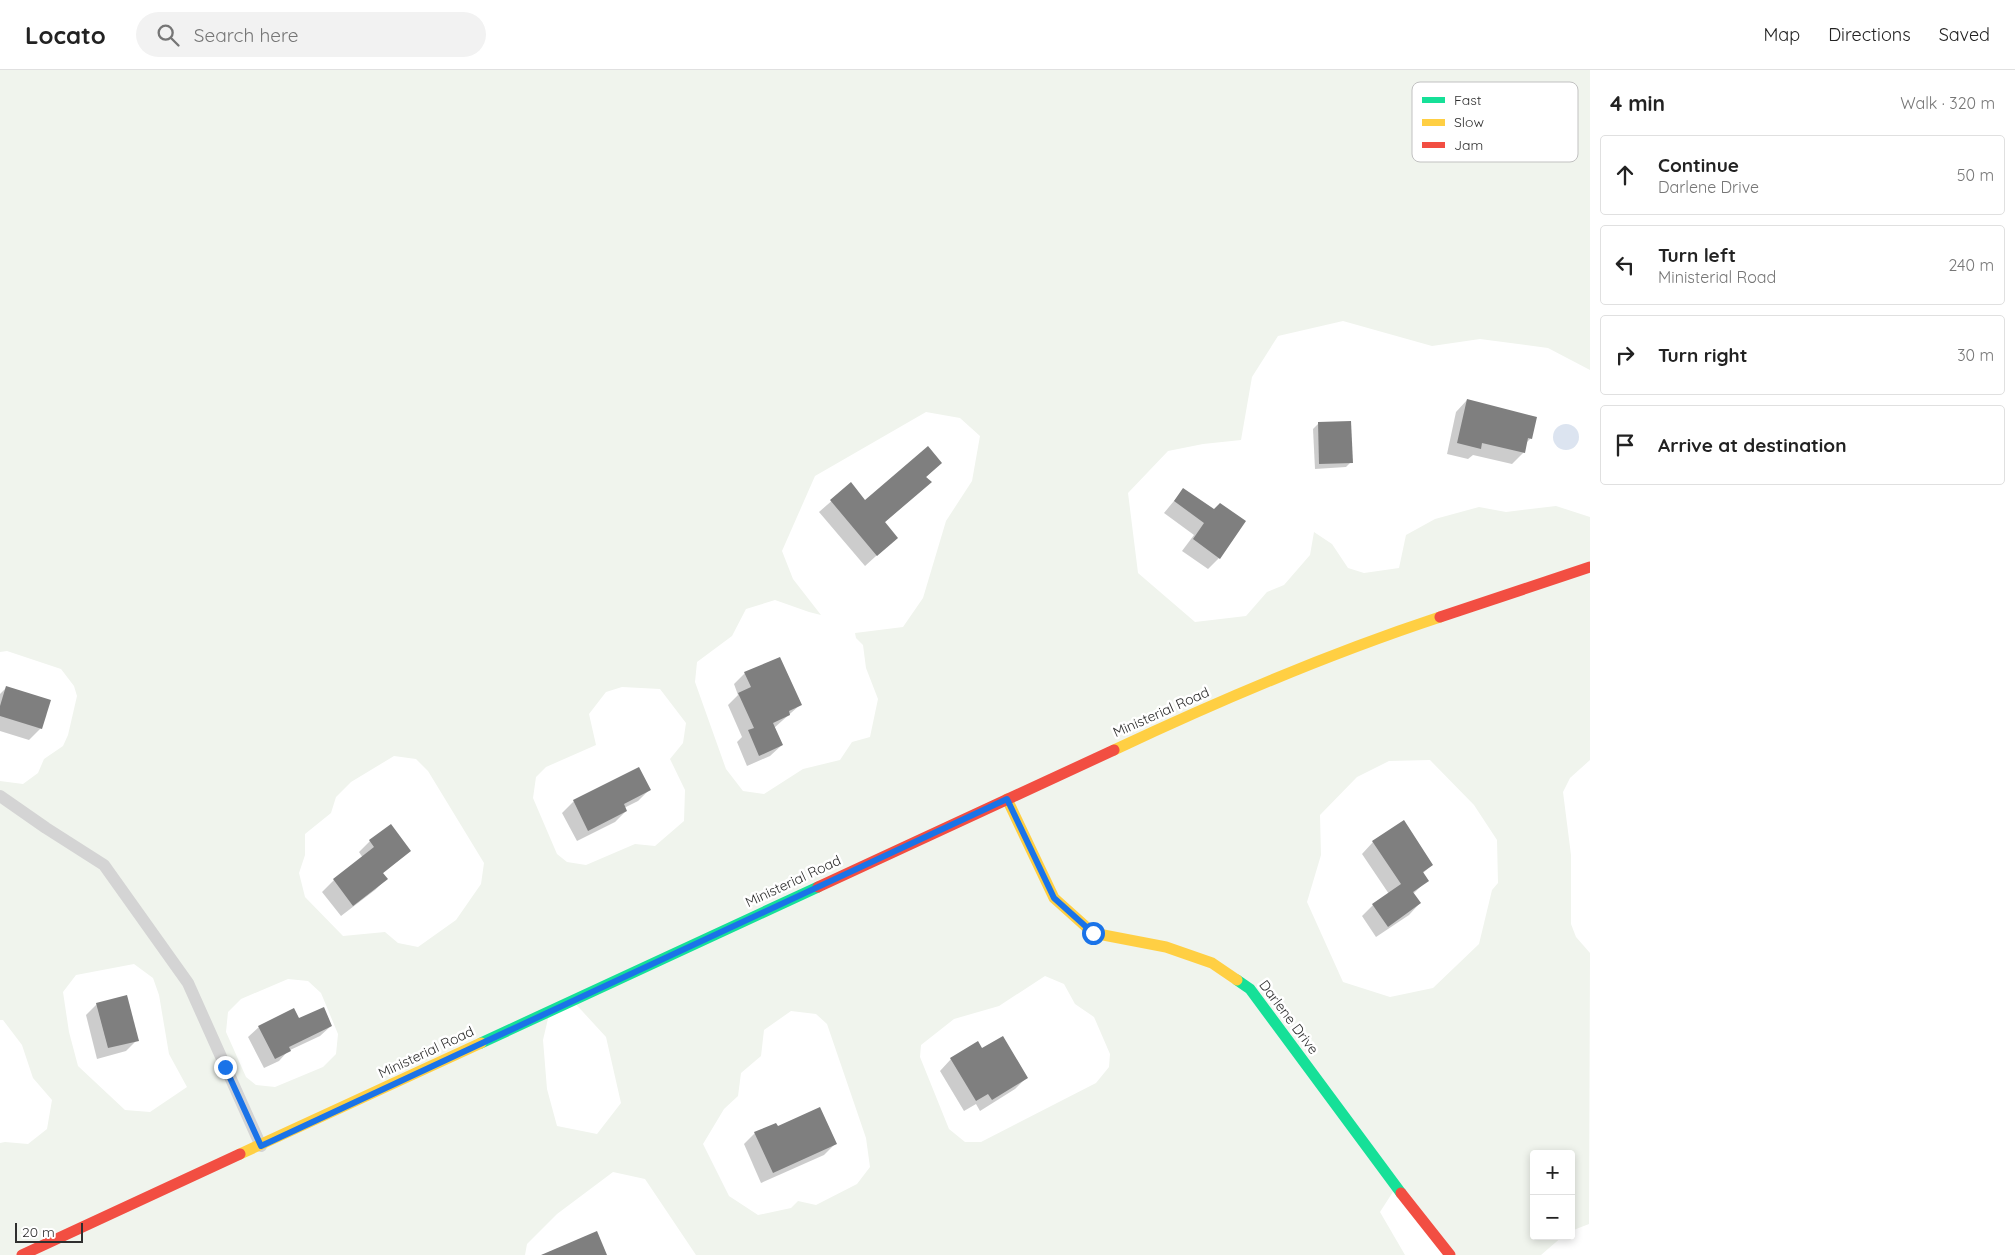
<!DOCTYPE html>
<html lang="en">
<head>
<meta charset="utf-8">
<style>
	:root { --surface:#fff; --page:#f2f2f2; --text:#222; --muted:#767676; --line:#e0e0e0 }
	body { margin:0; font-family:Quicksand,sans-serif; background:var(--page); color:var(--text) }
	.controls { position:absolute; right:15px; bottom:15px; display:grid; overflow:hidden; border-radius:5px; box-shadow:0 2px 8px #0003 }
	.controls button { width:45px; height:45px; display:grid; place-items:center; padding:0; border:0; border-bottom:1px solid var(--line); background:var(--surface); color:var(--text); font:25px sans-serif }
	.scale { position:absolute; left:15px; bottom:12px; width:68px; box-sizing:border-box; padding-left:5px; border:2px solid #2f2f2f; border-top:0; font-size:14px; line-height:18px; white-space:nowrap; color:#2f2f2f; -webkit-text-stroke:4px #fff; paint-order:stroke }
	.stop { position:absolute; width:15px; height:15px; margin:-11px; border:4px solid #1a73e8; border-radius:50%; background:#fff }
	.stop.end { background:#1a73e8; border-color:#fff; box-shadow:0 1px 5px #0008 }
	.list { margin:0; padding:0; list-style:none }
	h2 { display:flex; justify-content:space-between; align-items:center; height:65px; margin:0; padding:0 20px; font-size:21px }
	h2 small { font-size:16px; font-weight:400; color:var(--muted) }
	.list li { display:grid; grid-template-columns:32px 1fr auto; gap:15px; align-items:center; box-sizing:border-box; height:80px; margin:0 10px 10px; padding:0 10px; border:1px solid var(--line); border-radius:5px }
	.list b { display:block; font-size:19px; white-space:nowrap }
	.list p { margin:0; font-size:16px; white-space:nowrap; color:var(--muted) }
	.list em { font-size:16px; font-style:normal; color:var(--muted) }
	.icon { flex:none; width:28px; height:28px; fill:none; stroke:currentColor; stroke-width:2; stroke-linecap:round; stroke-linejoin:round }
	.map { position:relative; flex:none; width:1590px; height:1185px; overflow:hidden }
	header { display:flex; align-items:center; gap:30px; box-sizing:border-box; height:70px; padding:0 25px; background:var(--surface); border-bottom:1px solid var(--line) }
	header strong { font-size:24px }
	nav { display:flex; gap:28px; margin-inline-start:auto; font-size:18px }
	.search { width:350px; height:45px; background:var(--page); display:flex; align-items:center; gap:12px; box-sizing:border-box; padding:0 18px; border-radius:28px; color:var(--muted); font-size:19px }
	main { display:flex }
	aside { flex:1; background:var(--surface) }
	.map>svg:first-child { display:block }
	.green { fill:#f0f4ed; fill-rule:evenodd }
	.water { fill:#dce4f0 }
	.shadow { fill:#0003 }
	.building { fill:#7f7f7f }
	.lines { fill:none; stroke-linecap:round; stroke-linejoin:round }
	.lane { stroke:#d4d4d4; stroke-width:12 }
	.fast { stroke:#16e098; stroke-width:11 }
	.slow { stroke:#ffcf43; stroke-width:11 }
	.jam { stroke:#f24e42; stroke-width:11 }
	.route { stroke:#1a73e8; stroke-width:6 }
	.labels { text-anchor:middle; stroke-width:5; stroke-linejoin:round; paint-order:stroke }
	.street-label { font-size:14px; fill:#2f2f2f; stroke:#fff }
	.key { fill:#fff; stroke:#c1c1c1; stroke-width:1 }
	.key-label { font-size:14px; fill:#2f2f2f }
</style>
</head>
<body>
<header>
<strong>Locato</strong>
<div class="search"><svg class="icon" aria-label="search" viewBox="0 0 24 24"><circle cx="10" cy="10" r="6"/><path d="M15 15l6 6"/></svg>Search here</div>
<nav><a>Map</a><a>Directions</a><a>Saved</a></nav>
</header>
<main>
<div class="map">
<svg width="1590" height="1185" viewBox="0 0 1590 1185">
	<rect width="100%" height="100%" fill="#fff"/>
	<path class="green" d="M0,0H1590V300L1548,278L1480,269L1432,276L1343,251L1278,266L1252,307L1241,370L1203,374L1168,381L1128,423L1138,503L1195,552L1246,546L1267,522L1284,515L1310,485L1314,462L1332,474L1348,498L1364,503L1399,498L1406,465L1435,449L1479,437L1506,442L1556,436L1590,447V690L1570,708L1563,722L1571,785V854L1576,867L1590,883L1589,1154L1571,1161V1084H1534V1166H1563L1541,1185H1452L1398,1114L1380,1142L1405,1185H696L645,1109L613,1102L557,1144L527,1174L525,1185H0V1073L5,1072L28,1074L47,1059L52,1030L33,1008L22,975L3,950H0V711L23,714L38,703L44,689L63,676L68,665L77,626L74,616L61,599L7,581L0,582ZM926,342L960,348L980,366L972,411L946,451L923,528L903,557L855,563L856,568L863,575L866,598L878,629L870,667L852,672L840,690L803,699L764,724L743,721L726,699L695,612L697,592L732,566L746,539L775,530L809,542L821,545L793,509L782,481L815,406ZM622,617L660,619L686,653L683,673L670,689L685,720L684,751L655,776L635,774L586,795L567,792L557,784L533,728L536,707L546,697L596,675L589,644L606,622ZM394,686L416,689L428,701L484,793L481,814L456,850L418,877L398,873L385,862L343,866L305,827L299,803L305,785V764L331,743L336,727L351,712ZM1430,690L1474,735L1497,770L1498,813L1492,820L1479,874L1433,918L1390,927L1343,912L1307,832L1321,785L1320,745L1357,707L1389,691ZM134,894L153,908L159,925L169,984L187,1017L150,1042L125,1040L78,996L69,962L63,922L76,905ZM1045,906L1064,914L1075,934L1094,947L1110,984L1109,997L1096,1013L981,1072H965L949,1059L920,987L921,975L954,949L999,936ZM288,909L308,911L321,923L338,964L336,984L323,997L275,1017L256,1015L246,1007L226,962L228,942L241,929ZM572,930L606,967L621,1033L597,1064L557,1056L547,1019L543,970L550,940ZM791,941L816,944L827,954L866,1068L870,1097L857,1114L816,1135L798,1131L791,1138L758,1145L729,1126L703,1074L724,1039L738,1026L741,1003L761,986L764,960Z"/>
	<circle class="water" cx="1566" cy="367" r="13"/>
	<g class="shadow">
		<path d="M1467,330L1531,368L1525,374L1524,382L1512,394L1473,385L1468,389L1447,384L1456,342Z"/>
		<path d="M1318,354L1351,392L1346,397L1315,399L1313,359Z"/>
		<path d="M940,393L926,407L930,412L884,453L896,468L865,496L819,442L851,414L865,431Z"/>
		<path d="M1183,420L1214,441L1219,488L1208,499L1182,481L1194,465L1164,443Z"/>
		<path d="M745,603L800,635L774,658L782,675L770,686L747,696L737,672L742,667L728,635L738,625L734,614Z"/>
		<path d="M6,618L41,658L29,670L0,661V624Z"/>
		<path d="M639,699L649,720L638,731L624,738L626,741L615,752L577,771L562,743L574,731Z"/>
		<path d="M370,771L410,781L382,804L386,809L375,820L341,846L322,822L334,810L363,788L359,782Z"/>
		<path d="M1373,772L1432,795L1423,803L1427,810L1413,824L1420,833L1409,845L1376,867L1362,846L1373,835L1389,824L1362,784Z"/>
		<path d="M97,934L137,970L126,981L97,989L86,945Z"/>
		<path d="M331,956L320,966L288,981L279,991L264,998L248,967L259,957Z"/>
		<path d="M982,980L1026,1008L1015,1019L980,1041L976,1034L964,1041L940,1001L951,989Z"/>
		<path d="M777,1058L835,1074L824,1085L761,1113L744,1074L755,1063Z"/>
	</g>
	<g class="building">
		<path d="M1467,329L1537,347L1532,369L1528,368L1525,383L1482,373L1481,379L1457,373Z"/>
		<path d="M1351,351L1353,393L1319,394L1318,352Z"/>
		<path d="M928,376L942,393L926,407L932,412L885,452L898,468L877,486L830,430L851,412L865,430Z"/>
		<path d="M1183,418L1214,439L1220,433L1246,451L1220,489L1193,469L1204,453L1174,431Z"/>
		<path d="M780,587L802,635L789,641L790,645L773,653L783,675L759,686L748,660L754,658L738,623L751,617L744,602Z"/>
		<path d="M6,616L51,630L42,659L0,646V636Z"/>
		<path d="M639,697L651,720L624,734L627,741L588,761L573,730Z"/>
		<path d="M1404,750L1433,795L1423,802L1429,811L1413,822L1421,833L1388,857L1372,834L1401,814L1372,771Z"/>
		<path d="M391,754L411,781L383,803L388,809L353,836L333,809L374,777L369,770Z"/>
		<path d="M127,925L139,971L108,978L96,933Z"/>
		<path d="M324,937L332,956L289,977L291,981L275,989L258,956L294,938L299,948Z"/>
		<path d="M1003,966L1028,1008L992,1030L988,1024L976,1031L950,988L978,971L982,978Z"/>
		<path d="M820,1037L837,1074L773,1103L754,1062L776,1053L778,1056Z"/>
		<path d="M597,1161L607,1185H541Z"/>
	</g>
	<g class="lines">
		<path class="lane" d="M0,726L46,758L104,795L188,913L261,1076"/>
		<g class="fast">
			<path d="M1237,910L1250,919L1401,1123"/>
			<path d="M481,973L818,817"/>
		</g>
		<g class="slow">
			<path d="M1114,680C1220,630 1328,584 1440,547"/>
			<path d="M1007,729L1054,828L1093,863L1166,877L1212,893L1237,910"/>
			<path d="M240,1084L481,973"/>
		</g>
		<g class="jam">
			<path d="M1440,547L1590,497"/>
			<path d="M818,817L1114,680"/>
			<path d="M1401,1123L1450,1185"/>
			<path d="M22,1185L240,1084"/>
		</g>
	</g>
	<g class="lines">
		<path class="route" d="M225,997L261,1076L1007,729L1054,828L1093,863"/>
	</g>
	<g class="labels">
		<g class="street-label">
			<text transform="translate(1161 642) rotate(-24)" y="5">Ministerial Road</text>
			<text transform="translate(793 811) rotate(-25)" y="5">Ministerial Road</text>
			<text transform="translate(1289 947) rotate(53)" y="5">Darlene Drive</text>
			<text transform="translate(426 982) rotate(-25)" y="5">Ministerial Road</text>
		</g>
	</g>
	<rect x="1412" y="12" width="166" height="80" rx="8" class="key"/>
	<rect x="1422" y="27" width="23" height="6" fill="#16e098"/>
	<rect x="1422" y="49" width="23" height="7" fill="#ffcf43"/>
	<rect x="1422" y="72" width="23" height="6" fill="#f24e42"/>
	<g class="key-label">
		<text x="1454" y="35">Fast</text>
		<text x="1454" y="57">Slow</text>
		<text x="1454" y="80">Jam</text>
	</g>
</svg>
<div class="controls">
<button>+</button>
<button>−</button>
</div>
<div class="scale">20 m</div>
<div class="stop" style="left:1093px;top:863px"></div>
<div class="stop end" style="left:225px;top:997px"></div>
</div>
<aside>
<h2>4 min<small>Walk · 320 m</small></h2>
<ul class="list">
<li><svg class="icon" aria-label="ahead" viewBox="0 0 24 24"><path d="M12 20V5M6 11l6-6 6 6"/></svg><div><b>Continue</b><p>Darlene Drive</p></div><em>50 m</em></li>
<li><svg class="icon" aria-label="left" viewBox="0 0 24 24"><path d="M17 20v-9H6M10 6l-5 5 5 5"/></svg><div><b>Turn left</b><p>Ministerial Road</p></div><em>240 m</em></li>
<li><svg class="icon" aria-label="right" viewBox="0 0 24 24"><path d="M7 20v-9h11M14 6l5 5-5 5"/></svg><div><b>Turn right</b></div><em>30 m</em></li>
<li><svg class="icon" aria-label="arrive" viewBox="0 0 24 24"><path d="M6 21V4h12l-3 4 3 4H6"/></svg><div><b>Arrive at destination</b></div></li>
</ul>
</aside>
</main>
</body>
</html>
